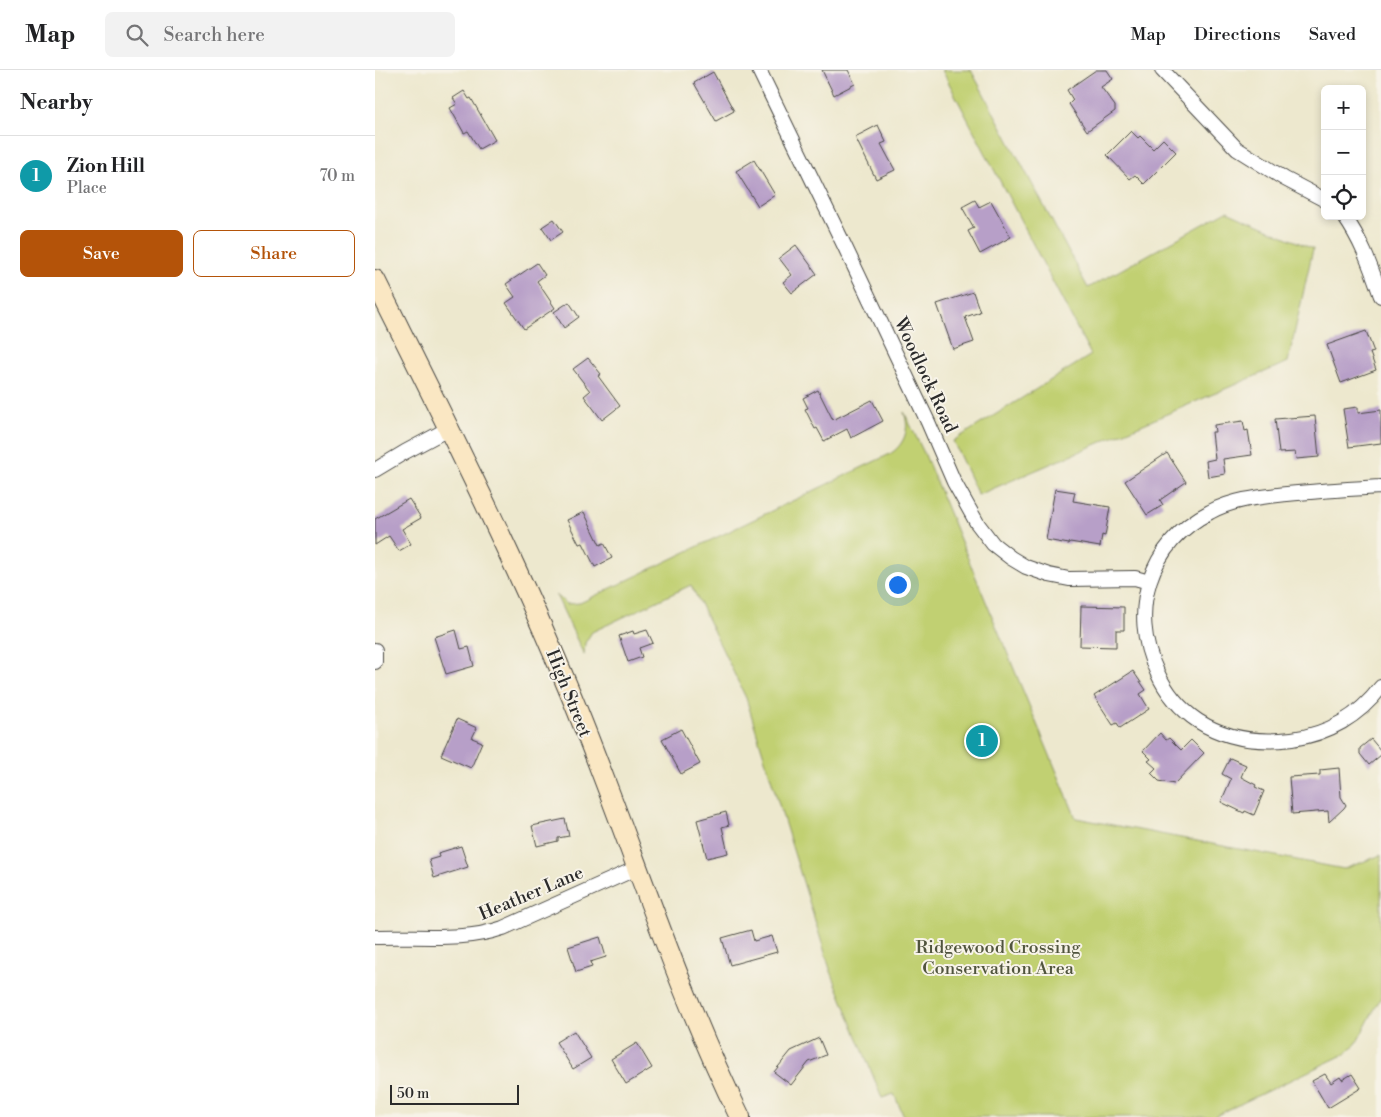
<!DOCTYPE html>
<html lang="en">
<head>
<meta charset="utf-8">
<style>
	:root { --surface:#fff; --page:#f2f2f2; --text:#202124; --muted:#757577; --line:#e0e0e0; --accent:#b45309 }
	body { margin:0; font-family:"Libre Bodoni",serif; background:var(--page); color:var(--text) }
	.controls { position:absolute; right:15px; top:15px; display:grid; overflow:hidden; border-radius:8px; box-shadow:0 2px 8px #0003 }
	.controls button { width:45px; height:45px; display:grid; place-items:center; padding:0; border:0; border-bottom:1px solid var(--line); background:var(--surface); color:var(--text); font:25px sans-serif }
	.scale { position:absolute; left:15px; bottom:12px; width:129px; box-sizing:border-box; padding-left:5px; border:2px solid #2b2b2b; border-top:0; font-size:14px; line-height:18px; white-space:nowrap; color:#2b2b2b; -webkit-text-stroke:4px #f7f3e8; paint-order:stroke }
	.you { position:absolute; left:522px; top:514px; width:18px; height:18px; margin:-12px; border:4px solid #fff; border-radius:50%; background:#1a73e8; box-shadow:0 0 0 8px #1a73e833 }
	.badge { display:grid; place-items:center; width:32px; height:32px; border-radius:50%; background:var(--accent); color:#fff; font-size:16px; font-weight:700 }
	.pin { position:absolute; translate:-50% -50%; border:2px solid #fff; box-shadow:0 1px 5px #0006 }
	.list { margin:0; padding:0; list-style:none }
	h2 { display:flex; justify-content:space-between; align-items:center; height:65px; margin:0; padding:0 20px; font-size:21px }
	h2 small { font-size:16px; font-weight:400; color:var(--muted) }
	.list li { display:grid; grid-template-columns:32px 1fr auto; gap:15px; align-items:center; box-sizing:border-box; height:80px; padding:0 20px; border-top:1px solid var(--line) }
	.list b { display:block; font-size:19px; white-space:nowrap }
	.list p { margin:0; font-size:16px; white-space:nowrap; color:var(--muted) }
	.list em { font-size:16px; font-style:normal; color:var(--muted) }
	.actions { display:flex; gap:10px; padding:15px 20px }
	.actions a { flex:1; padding:11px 0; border:1px solid var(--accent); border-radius:8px; text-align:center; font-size:18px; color:var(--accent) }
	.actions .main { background:var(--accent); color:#fff }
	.icon { flex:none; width:28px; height:28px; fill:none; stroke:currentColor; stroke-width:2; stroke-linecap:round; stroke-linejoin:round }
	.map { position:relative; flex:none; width:1006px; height:1047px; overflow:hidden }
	header { display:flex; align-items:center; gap:30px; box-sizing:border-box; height:70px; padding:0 25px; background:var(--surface); border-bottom:1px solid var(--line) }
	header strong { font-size:24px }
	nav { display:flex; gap:28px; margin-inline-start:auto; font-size:18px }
	.search { width:350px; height:45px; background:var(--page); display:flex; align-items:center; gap:12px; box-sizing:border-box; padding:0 18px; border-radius:8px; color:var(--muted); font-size:19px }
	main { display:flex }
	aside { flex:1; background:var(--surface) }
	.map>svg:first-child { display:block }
	.green { fill:#c1d072; stroke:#767e4e }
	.building { fill:#b79fc8 }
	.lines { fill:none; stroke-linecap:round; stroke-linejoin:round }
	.minor-casing { stroke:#484743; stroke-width:16 }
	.secondary-casing { stroke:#484743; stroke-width:22 }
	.minor { stroke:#fff; stroke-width:14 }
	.secondary { stroke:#fae7c3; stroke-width:20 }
	.labels { text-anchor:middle; stroke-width:4; stroke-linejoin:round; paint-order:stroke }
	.street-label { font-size:18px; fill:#2b2b2b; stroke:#f7f3e8 }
	.park-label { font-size:18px; fill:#50543d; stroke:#f7f3e8 }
</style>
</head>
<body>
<header>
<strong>Map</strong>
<div class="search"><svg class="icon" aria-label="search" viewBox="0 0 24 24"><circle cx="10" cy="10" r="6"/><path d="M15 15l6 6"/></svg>Search here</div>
<nav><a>Map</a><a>Directions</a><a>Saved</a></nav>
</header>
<main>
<aside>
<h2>Nearby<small></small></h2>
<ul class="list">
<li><span class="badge" style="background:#0f9aa8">1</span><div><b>Zion Hill</b><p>Place</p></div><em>70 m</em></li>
</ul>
<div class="actions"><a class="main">Save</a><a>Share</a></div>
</aside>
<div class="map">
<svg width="1006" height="1047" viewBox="0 0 1006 1047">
	<rect width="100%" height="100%" fill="#f7f3e8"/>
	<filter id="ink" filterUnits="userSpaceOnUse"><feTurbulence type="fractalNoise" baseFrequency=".02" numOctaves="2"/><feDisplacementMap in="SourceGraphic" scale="10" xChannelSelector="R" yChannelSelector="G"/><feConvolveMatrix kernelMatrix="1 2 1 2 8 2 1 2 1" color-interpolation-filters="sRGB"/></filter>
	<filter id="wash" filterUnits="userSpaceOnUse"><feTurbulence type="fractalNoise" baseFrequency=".0096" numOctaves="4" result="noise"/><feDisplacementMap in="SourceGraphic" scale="20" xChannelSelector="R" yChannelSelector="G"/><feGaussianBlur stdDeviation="1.12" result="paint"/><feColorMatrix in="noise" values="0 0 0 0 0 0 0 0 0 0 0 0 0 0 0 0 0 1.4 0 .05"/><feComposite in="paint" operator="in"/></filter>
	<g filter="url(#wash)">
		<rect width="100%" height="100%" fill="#ede8ce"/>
		<g class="green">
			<path d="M567,0H596L713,218L852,141L938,179L913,292L603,425L578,371L716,285Z"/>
			<path d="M529,342L550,385L701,748L969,799L1006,785V927L981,974L970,984L838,1047H529L519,1024L507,1028L455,899L371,628L316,515L217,562L210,573L209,585L181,525L192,534L205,533L515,384C530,374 535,359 529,342Z"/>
		</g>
		<g id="blocks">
			<g class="building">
				<path d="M447,0H473L480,14L459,25Z"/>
				<path d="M721,0H732L738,9L726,17L740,36V41L712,61L694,34L698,30L692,20Z"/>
				<path d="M338,2L359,41L341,51L319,13Z"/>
				<path d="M89,21L94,29L96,28L120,70L104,79L93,61L89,63L75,38L82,34L78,28Z"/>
				<path d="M503,55L511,72L506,74L520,100L501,109L480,67Z"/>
				<path d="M756,61L763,68L765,66L778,79L788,69L801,82L769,114L760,105L755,109L732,85Z"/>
				<path d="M379,90L400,125L383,136L361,101Z"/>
				<path d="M600,130L604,137L616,131L636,167L605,184L593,161L599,158L587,137Z"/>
				<path d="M179,149L188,162L176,170L167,157Z"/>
				<path d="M421,175L442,204L417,223L408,212L417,205L404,188Z"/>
				<path d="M162,193L170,205L162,211L180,238L149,259L131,233L140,227L131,214Z"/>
				<path d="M598,222L605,242L590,247L599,272L578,279L562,234Z"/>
				<path d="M194,232L204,247L189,258L179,242Z"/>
				<path d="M991,261L999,282L995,283L1001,300L966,313L952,275Z"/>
				<path d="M213,288L226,304L223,306L245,336L227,350L209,326L215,321L198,299Z"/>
				<path d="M443,320L458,350L497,330L508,351L476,368L472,359L449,371L442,358L440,359L430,339L433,338L428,328Z"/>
				<path d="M983,337V343L1006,340V373L974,377L968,339Z"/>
				<path d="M940,346L944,387L921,389L920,382L904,383L900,349Z"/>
				<path d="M868,351L870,361L873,360L877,385L848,389L850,404L833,407L831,391L840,389L837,362H840L839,355Z"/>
				<path d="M792,383L811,412L785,430L788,435L772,445L750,411Z"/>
				<path d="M680,419L700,422L698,431L735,437L730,466L727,465L725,477L695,472L694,474L671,470Z"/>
				<path d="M34,429L46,448L27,459L36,474L24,481L14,466L0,475V449Z"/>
				<path d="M209,442L225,475L229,473L237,488L220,497L208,473L204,474L192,450Z"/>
				<path d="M706,536L749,537V560H741V577L705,576Z"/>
				<path d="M81,560L86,579L94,577L99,596L71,604L59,567Z"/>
				<path d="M272,560L278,573L264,578L267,587L253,592L244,566L258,561L259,564Z"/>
				<path d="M758,601L771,620L765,624L774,639L745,658L742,653L738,655L719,626Z"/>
				<path d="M82,649L102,658L97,668L107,672L96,698L66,685Z"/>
				<path d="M306,659L325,694L306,704L287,669Z"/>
				<path d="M785,663L791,670L794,668L806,680L816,670L829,683L799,714L784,711L776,703L781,698L773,691L776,689L768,681Z"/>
				<path d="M996,669L1006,681V685L994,695L985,684V678Z"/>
				<path d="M855,688L871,695L866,707L881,715L880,717L889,721L879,745L870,741L869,743L846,732L856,709L847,704Z"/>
				<path d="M964,698L966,727L971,735L969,738L954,752L953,741L917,744L914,707L945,705V700Z"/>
				<path d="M351,742L354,755L347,757L353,783L332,788L322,750Z"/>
				<path d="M190,749L194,766L183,768V771L162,776L157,756Z"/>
				<path d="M86,776L93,797L59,808L54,790L64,787L63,783Z"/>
				<path d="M376,860L379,871L397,866L402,882L355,895L347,868Z"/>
				<path d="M225,867L231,887L215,892L217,897L201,902L193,877Z"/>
				<path d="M199,961L216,988L198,999L181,972Z"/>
				<path d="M444,968L451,985L434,992L416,1015L399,1002L416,981Z"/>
				<path d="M262,973L277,998L251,1014L236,989Z"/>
				<path d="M950,1004L956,1013L965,1007L967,1010L977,1004L986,1018L953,1038L937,1011Z"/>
			</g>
		</g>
	</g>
	<g filter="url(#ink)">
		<use href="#blocks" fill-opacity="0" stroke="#484743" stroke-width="1"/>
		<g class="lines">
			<g class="minor-casing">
				<g id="minor">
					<path d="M384,0L470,177L553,352L579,412L602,453L618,474L636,488L651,497L674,505L694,509L760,508L774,512"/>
					<path d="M787,0L862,79L910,109L950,130"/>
					<path d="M969,146C987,171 996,198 1006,226"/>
					<path d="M0,400L30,382L73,359"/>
					<path d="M1006,417C975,419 943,421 912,424C886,427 859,429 835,442C774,473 753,541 782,602C791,622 805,639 823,651C851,669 885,673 917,669C953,664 984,646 1006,617"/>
					<path d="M0,580V592"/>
					<path d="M0,867C43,865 87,872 128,858L262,798"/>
				</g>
			</g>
			<g class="secondary-casing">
				<path id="secondary" d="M0,210C68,347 138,484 196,625C254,765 298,911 365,1047"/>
			</g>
			<use href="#minor" class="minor"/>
			<use href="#secondary" class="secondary"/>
		</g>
	</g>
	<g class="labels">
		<g class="street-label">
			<text transform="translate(551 305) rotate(65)" y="6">Woodlock Road</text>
			<text transform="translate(194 623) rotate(68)" y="6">High Street</text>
			<text transform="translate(156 823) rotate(-23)" y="6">Heather Lane</text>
		</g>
		<g class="park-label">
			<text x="623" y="883">Ridgewood Crossing<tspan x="623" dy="21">Conservation Area</tspan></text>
		</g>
	</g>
</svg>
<div class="controls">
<button>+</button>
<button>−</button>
<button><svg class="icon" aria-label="locate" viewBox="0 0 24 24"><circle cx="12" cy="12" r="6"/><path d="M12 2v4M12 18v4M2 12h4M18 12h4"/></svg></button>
</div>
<div class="scale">50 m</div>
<div class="you"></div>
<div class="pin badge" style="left:607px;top:671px;background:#0f9aa8">1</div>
</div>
</main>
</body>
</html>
